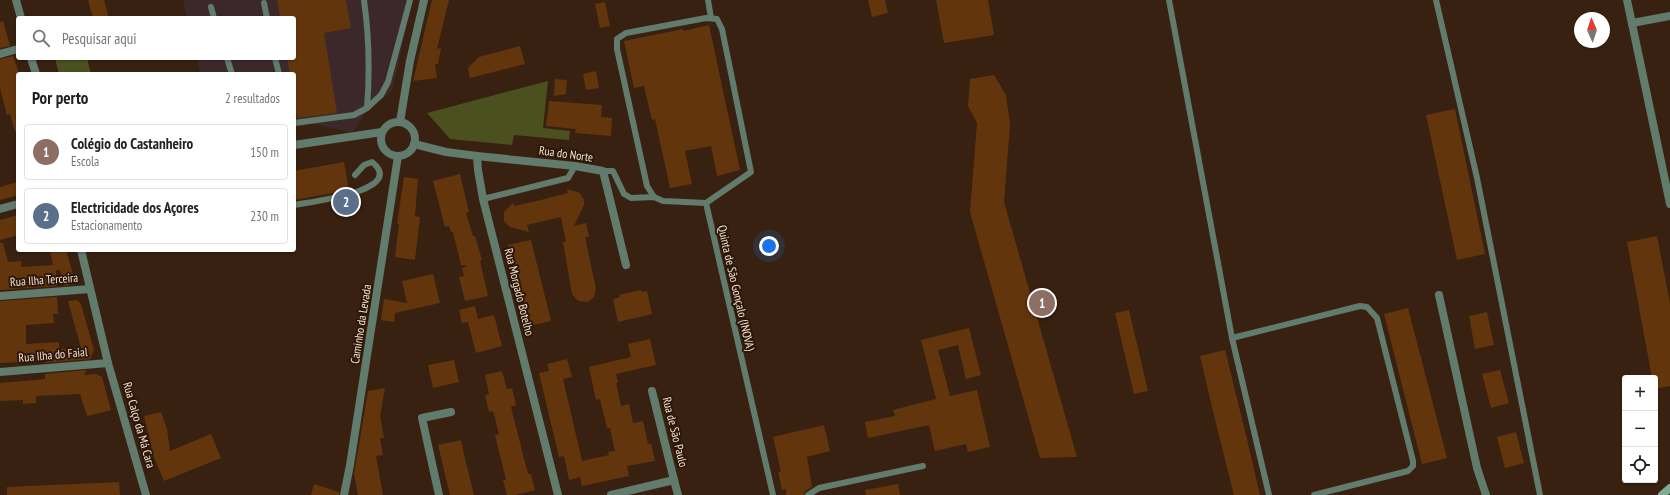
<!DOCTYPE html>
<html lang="pt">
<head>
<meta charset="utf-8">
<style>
	:root { --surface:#fff; --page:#f6f6f6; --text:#222; --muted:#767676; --line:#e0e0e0; --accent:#ea580c }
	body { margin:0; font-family:"PT Sans Narrow",sans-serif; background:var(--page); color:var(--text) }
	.controls { position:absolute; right:12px; bottom:12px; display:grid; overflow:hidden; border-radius:4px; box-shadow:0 1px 3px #0004 }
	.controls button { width:36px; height:36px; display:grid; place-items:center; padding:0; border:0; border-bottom:1px solid var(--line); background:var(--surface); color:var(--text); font:20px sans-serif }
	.compass { position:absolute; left:1574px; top:12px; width:36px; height:36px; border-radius:50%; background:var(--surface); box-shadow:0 1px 3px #0004; rotate:357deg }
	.you { position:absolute; left:769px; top:246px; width:14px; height:14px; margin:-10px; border:3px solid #fff; border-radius:50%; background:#1a73e8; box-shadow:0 0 0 6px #1a73e833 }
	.badge { display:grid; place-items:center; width:26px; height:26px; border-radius:50%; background:var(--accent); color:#fff; font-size:13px; font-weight:700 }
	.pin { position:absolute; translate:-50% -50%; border:2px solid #fff; box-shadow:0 1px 4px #0006 }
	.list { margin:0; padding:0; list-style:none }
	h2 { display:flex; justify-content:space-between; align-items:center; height:52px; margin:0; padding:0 16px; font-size:17px }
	h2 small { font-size:13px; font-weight:400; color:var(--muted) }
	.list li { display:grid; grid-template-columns:26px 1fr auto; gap:12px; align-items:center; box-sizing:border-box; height:56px; margin:0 8px 8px; padding:0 8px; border:1px solid var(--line); border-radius:4px }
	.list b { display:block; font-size:15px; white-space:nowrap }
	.list p { margin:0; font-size:13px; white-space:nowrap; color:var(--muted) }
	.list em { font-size:13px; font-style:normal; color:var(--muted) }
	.icon { flex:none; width:22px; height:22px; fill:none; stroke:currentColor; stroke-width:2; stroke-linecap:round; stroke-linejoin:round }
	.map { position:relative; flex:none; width:1670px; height:495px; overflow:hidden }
	.search { position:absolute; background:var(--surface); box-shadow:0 1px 3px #0004; left:16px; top:16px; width:280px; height:44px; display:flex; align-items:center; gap:10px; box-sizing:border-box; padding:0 14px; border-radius:4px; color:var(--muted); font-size:15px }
	.panel { position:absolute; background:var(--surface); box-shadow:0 1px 3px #0004; left:16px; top:72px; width:280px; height:180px; border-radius:4px }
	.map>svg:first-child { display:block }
	.industrial { fill:#3c282a }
	.green { fill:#4a501e }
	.building { fill:#63350d }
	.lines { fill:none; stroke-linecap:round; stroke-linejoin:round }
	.service { stroke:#617b6d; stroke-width:6 }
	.minor { stroke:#617b6d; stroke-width:8 }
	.tertiary { stroke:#617b6d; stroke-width:8 }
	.secondary { stroke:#81ab95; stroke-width:8 }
	.labels { text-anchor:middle; stroke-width:4; stroke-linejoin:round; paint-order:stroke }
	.street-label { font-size:12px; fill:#f0e1d6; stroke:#2d1707 }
</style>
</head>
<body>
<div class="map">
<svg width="1670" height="495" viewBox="0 0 1670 495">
	<rect width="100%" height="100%" fill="#382110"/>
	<path class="industrial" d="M183,0H413L392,91L366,112L353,133L315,124L294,127V74H200L197,58H294V18H187Z"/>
	<g class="green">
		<path d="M55,58H87L91,74H59Z"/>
		<path d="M548,81L543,128L570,131L569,140L514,135L512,145L450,139L427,113Z"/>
	</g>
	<g class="building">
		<path d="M88,0H104L109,18H93Z"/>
		<path d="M277,0H346L351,28L324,33L337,113L297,118L294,99V74H290L287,58H294V18H280Z"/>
		<path d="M432,0H449L437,49L441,48L438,64H435L437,78L413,81Z"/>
		<path d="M868,0H885L888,13L872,17Z"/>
		<path d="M936,0H988L994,35L944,43Z"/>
		<path d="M605,2L610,26L600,28L595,4Z"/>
		<path d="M3,21L10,46L0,48V22Z"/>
		<path d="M709,25L740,170L717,176L711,146L685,151L692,184L670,188L655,119L652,120L644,86L634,88L624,41L683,29L684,31Z"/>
		<path d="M520,46L525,64L470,78L468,68L479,57Z"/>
		<path d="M13,56L18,70V131L15,132L10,114L7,115L0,88V59Z"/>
		<path d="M596,71L599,88L586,90L583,74Z"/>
		<path d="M994,75L1006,95L1010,125L1004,202L1077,457L1040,458L970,212L977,123L968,106L970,79Z"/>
		<path d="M555,79L567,80L566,94L554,96Z"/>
		<path d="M549,101L602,105L601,117L612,118L611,136L575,133L576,129L546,126Z"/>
		<path d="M1455,109L1485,254L1457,260L1426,115Z"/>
		<path d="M344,162L349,190L294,200V171Z"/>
		<path d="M460,174L469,212L466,213L473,236H475L482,260L480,261L488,296L465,301L459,277L464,276L462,268L468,266L461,265L453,232H451L449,226L445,227L433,181Z"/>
		<path d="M404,177L418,179L415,216L420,217L415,260L395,257L399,224H397Z"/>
		<path d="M18,182V195L0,200V187Z"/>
		<path d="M567,189L580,193L584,200V205L574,226L586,223L589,237H585L596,289L594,297L588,302L578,301L572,294L563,242H566L561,217L527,225L529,232L510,227L504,221V212L513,203L514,206L541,200L568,193Z"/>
		<path d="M18,215V235L0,240V220Z"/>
		<path d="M1657,236L1670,303V386L1655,389V378H1652L1627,242Z"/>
		<path d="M531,240L551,321L529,326L508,245Z"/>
		<path d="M0,243H3L8,262L21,261V267L53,265L50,250H66L74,278L69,285L64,286L60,270H56L57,286L0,290Z"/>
		<path d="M433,274L440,303L395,313L394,322L381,320L384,299L407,303L402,281Z"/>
		<path d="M641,290V292L647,291L652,314L618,322L613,299L620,297L619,295Z"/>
		<path d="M57,297L58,314H53L54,323L26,325V344L59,342V349L81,348L68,301L77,300L81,304L94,350L90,359L44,363V361L0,363V301Z"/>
		<path d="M475,306L478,319L494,315L502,346L476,353L468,322L462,323L459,310Z"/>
		<path d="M1408,308L1447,458L1422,464L1384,314Z"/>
		<path d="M1129,310L1148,391L1134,394L1115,313Z"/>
		<path d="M1487,312L1494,345L1475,349L1469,316Z"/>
		<path d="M969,328L981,375L966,379L958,345L938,350L950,396L977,390L990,447L968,452L966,444L935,451L929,425L868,438L865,422L895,416L893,410L936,399L921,340Z"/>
		<path d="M650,339L656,365L616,374L618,383H616L621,406L629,404L633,423L643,421L648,444L651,443L655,461L627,466L629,476L582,486L580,477L569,480L564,456L559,457L539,373L549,371L547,364L567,359L572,377L563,379L582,461L609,455L608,452L615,451L610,428H607L600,399L596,400L589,367L631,357L628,344Z"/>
		<path d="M1225,350L1247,439L1260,495H1234L1213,411L1200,356Z"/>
		<path d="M454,360L459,382L433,388L428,365Z"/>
		<path d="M86,370L84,375L96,374L102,377L111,410L87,416L80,394L36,396V403L23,404V400L0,401V383L45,379V374Z"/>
		<path d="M1500,370L1509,403L1491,408L1482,374Z"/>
		<path d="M502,371L507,389L512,388L516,405L511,407L528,474H531L535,490L515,495H507L503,480H506L495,435L499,434L493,411L489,412L485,395L489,394L485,375Z"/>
		<path d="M385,388L380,416L384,438H380L383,455L376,456L383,495H358L354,474L368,391Z"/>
		<path d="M161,412L167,429L170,451L211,434L221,458L164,481L154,457L144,416Z"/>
		<path d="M824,425L830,451L807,457L812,487L805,491L804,495H786V489L782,490L778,472H781L773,437Z"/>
		<path d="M1516,432L1524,463L1505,468L1497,437Z"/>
		<path d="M461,440L464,454L474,495H450L438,445Z"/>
		<path d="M119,482L120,495H7V487Z"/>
		<path d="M314,484L339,492V495H311Z"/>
		<path d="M898,484L900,495H866L865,490Z"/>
	</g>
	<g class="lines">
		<g class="service">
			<path d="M364,0C369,36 370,71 367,108"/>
			<path d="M708,0L711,18"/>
			<path d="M1169,0L1232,338L1269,495"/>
			<path d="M1436,0L1477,178L1540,495"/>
			<path d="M264,3L267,18"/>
			<path d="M211,7L214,18"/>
			<path d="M227,58L232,74"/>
			<path d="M275,58L279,74"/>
			<path d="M294,123L354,115L367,108L381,95L388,82L410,0"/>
			<path d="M603,171H613L624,194L631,198L654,197L663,201L706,203L773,495"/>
			<path d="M654,197L647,186L617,49V39L626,33L706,18L717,19L722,29L751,172L706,203"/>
			<path d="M483,199L568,178L575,166"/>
			<path d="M294,205C309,202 408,191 372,162L364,165L355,175"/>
			<path d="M1232,338L1360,306L1367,307L1377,318L1413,461V466L1408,471L1314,495"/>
			<path d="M808,495L819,488L923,466"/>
		</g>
		<g class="minor">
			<path d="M16,0L21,18"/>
			<path d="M1627,0L1670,204"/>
			<path d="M1632,23L1670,16"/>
			<path d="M0,54L18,49"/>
			<path d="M31,58L36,74"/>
			<circle cx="398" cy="139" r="17"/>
			<path d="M414,144L446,152L477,156L478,170L483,199L558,495"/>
			<path d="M294,145L382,132"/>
			<path d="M477,156L575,166L603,171L626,265"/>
			<path d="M0,209L18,204"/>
			<path d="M81,250L108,363L146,495"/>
			<path d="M1439,295L1477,468L1486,495"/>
			<path d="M0,296L90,289"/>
			<path d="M0,372L108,363"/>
			<path d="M674,480L678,495"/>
			<path d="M344,495L350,465L398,156"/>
			<path d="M439,495L422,418L451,412"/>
			<path d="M611,495L674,480L652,391"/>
		</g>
		<path class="tertiary" d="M400,122L410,61L424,0"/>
		<path class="secondary" d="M1662,495L1670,488"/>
	</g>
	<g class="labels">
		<g class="street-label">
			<text transform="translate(566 154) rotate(8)" y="4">Rua do Norte</text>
			<text transform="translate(44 280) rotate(-4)" y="4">Rua Ilha Terceira</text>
			<text transform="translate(736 288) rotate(77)" y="4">Quinta de São Gonçalo (INOVA)</text>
			<text transform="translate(519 292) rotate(76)" y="4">Rua Morgado Botelho</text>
			<text transform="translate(361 324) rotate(-81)" y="4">Caminho da Levada</text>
			<text transform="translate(53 355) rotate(-5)" y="4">Rua Ilha do Faial</text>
			<text transform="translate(139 425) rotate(74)" y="4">Rua Calço da Má Cara</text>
			<text transform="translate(675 432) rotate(76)" y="4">Rua de São Paulo</text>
		</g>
	</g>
</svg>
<div class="controls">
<button>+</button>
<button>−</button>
<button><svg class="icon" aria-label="locate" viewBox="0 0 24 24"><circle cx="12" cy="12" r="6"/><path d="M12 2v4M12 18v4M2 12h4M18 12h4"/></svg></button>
</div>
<svg class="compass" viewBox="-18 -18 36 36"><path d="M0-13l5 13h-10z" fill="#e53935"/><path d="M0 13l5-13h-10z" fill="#767676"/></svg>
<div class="you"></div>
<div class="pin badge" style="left:1042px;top:303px;background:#8d6e63">1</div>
<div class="pin badge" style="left:346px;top:202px;background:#5c6f8a">2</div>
<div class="search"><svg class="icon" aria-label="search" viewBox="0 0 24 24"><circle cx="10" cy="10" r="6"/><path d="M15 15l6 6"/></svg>Pesquisar aqui</div>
<section class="panel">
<h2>Por perto<small>2 resultados</small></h2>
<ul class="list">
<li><span class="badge" style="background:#8d6e63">1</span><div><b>Colégio do Castanheiro</b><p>Escola</p></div><em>150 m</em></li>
<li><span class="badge" style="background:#5c6f8a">2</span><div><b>Electricidade dos Açores</b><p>Estacionamento</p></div><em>230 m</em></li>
</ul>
</section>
</div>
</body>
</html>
